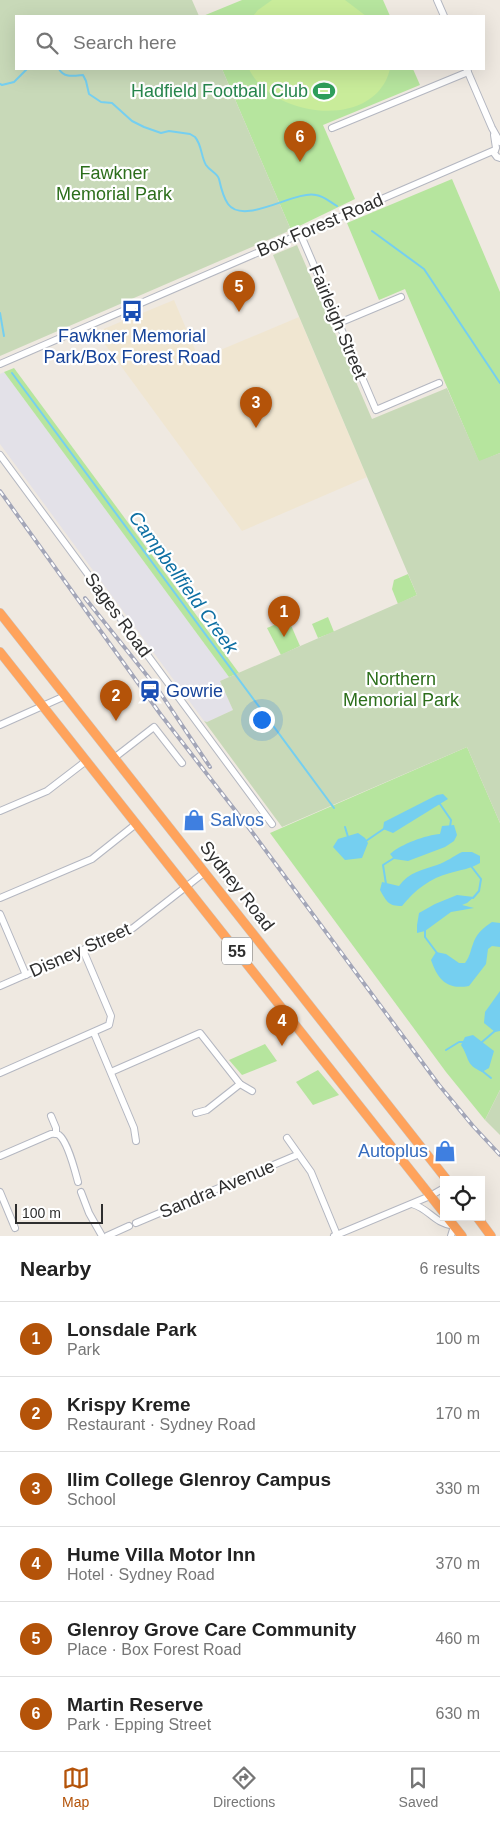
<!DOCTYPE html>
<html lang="en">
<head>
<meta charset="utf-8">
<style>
	:root { --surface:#fff; --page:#f2f2f2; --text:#222; --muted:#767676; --line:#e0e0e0; --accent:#b45309 }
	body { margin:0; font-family:Helvetica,sans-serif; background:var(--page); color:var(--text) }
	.controls { position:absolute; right:15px; bottom:15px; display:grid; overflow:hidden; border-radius:0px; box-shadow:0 5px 20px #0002 }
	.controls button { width:45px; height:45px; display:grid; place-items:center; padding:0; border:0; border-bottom:1px solid var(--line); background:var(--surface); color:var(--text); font:25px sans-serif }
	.scale { position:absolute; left:15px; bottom:12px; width:88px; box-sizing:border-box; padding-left:5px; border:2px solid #2e2e2e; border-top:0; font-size:14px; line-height:18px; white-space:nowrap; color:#2e2e2e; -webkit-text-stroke:4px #fff; paint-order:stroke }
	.you { position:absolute; left:261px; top:719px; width:18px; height:18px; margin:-12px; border:4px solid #fff; border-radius:50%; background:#1a73e8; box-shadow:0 0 0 8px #1a73e833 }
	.badge { display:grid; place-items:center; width:32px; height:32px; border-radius:50%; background:var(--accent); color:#fff; font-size:16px; font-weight:700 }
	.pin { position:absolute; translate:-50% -41px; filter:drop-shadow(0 1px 2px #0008) }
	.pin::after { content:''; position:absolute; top:26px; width:18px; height:15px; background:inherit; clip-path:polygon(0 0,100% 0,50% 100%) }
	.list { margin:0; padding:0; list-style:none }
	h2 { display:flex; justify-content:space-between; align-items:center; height:65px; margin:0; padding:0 20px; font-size:21px }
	h2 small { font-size:16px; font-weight:400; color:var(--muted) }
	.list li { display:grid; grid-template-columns:32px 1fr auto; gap:15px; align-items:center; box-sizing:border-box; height:75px; padding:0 20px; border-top:1px solid var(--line) }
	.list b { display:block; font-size:19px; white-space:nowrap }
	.list p { margin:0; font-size:16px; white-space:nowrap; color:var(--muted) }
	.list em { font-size:16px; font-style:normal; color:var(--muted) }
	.icon { flex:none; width:28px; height:28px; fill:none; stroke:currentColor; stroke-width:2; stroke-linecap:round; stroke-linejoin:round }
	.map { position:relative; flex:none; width:500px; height:1236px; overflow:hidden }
	.search { position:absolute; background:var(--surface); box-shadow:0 5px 20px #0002; left:15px; right:15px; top:15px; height:55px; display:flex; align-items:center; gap:12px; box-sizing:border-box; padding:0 18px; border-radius:0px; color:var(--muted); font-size:19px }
	.sheet { height:515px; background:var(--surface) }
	nav { display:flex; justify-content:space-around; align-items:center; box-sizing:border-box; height:70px; border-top:1px solid var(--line); background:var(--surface); font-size:14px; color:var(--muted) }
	nav a { display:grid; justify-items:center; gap:2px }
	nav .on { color:var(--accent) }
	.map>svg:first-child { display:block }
	.industrial { fill:#e3e1e8 }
	.education { fill:#f0e6d1 }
	.green { fill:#b6e59e }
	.cemetery { fill:#c8d9b8 }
	.pitch { fill:#c9ec9a }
	.water { fill:#75cff0 }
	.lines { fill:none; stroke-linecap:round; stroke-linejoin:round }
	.stream { stroke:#75cff0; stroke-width:2 }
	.minor-casing { stroke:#b4b7c1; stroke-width:8 }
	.highway-casing { stroke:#c9c9c9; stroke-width:10 }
	.minor { stroke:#fff; stroke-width:6 }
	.highway { stroke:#ffa35c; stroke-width:9 }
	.rail-casing { stroke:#a3a6b8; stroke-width:4 }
	.rail { stroke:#fff; stroke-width:2; stroke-dasharray:5.5; stroke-linecap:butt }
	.labels { text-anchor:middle; stroke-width:4.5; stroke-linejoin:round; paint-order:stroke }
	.shield { fill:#fff; stroke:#6d6d6d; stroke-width:1 }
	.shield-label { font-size:16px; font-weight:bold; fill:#2e2e2e }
	.leisure-label { font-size:18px; fill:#27864d; stroke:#fff; text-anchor:end }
	.park-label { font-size:18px; fill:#2c6e1b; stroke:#fff }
	.street-label { font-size:18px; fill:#2e2e2e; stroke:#fff }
	.transit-label { font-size:18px; fill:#164399; stroke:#fff }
	.shop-label { font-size:18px; fill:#366cbe; stroke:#fff; text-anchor:start }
	.water-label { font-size:19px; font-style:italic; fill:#0d6fa3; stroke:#fff }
</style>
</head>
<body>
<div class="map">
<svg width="500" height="1236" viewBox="0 0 500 1236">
	<rect width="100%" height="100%" fill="#efe9e1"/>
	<path class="industrial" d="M4,372L229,677L220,681L233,710L207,722L204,721L0,444V374Z"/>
	<path class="education" d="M174,300L199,359L299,317L367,477L242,531L96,332Z"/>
	<g class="green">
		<path d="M242,0H383L390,16H203Z"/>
		<path d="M222,69H413L420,85L323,125L355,199L291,230Z"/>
		<path d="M452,179L500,292V453L479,462L405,289L379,300L347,223Z"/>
		<path d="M14,368L239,673L229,677L4,372Z"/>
		<path d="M408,574L417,595L398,604L392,589L394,580Z"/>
		<path d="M328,617L334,632L318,638L312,624Z"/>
		<path d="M283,621L290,623L300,646L281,655L267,628Z"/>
		<path d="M467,747L500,823V1090L485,1120L446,1072L270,833Z"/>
		<path d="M265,1044L277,1061L242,1075L229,1060Z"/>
		<path d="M318,1070L339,1095L313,1105L296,1082Z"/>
	</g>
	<g class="cemetery">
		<path d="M0,0H192L199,16H16V69H222L291,230L0,356Z"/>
		<path d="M297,245L372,419L447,388L479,461L500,453V823L467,747L282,827L204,721L207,722L233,710L220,681L417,595L273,255Z"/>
		<path d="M500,1090V1135L485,1120Z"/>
	</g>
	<g class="pitch">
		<path d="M272,0H345L366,16H253L258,10Z"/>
		<path d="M249,69H390C375,131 272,118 249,69Z"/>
	</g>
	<g class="water">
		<path d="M443,794L448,799L393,833L383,829L384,822L437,795Z"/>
		<path d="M454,825L457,835L454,841L445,847L408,861L394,859L390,854C401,844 426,835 440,834L442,826Z"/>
		<path d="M358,833L365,838L368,843L362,858L345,860L333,847L338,839Z"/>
		<path d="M462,852H472L480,856V863C470,869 460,870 450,873C430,878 415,890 402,906C388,906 387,902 380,890L382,882L399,886C409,872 422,870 437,865C446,862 454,856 462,852Z"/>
		<path d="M457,895L474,897L467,903L462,905L474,908L451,912L425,931L417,933V925L419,913L435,904Z"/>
		<path d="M492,922L500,923V947L492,946L488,949L486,964L469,986C447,990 438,980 431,960L436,952L446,954L459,963H465C470,956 470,952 473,944C476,934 483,928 492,922Z"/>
		<path d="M500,991V1031L495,1032L484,1023L485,1012Z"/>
		<path d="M473,1035L494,1051L489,1068L482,1072C465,1064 470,1059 461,1045L465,1037Z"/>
	</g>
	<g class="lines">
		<g class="stream">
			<path d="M59,69C64,78 73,76 83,75L86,81L89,94L101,102L112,103L132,121L144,127L161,133L169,131L190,134L195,137C202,145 201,157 206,165C210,171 217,173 219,179C221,188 223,197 228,204C244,226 295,190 316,195C324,196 330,202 337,206"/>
			<path d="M0,84L2,85L14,82L27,69"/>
			<path d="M372,231L424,269L500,383"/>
			<path d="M0,313L4,336"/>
			<path d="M12,373L334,808"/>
			<path d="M440,804L451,820L450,827"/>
			<path d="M345,827L348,837"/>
			<path d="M366,841L385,828"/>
			<path d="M471,866L481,879L479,891L473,898"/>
			<path d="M386,884L383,865L394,858"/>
			<path d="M425,929V937L437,953"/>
			<path d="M482,1042L496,1030"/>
			<path d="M446,1050L459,1042H464"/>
			<path d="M481,1070L491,1078"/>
		</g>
		<g class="minor-casing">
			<g id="minor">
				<path d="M437,0L444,16"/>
				<path d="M467,70L492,128L500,142"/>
				<path d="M332,128L468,72"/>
				<path d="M494,135L496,148L494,153L497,157L500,158"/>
				<path d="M300,233L376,410L439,383"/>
				<path d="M339,323L401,297"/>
				<path d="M0,364L495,150"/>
				<path d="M0,455L272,824"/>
				<path d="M0,725L65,696"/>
				<path d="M114,758L154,727L182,763"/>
				<path d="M0,811L47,791L86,761"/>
				<path d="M0,898L92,859L136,824"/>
				<path d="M0,914L26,975"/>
				<path d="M0,986L133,928L205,872"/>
				<path d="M94,1033L134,1128L136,1141"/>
				<path d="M111,1072L200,1033L240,1084L252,1091"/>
				<path d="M0,1073L109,1025L111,1016L83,950"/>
				<path d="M196,1113L207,1110L240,1084"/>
				<path d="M51,1116L56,1128V1134"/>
				<path d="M287,1138L311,1172L337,1235"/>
				<path d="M0,1156L51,1134C54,1134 56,1133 59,1135C68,1142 75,1171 78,1182"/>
				<path d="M0,1192L15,1228"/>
				<path d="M81,1192L89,1213L102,1236"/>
				<path d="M412,1204C430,1209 433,1223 454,1226L451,1236"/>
				<path d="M136,1223L297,1155"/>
				<path d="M107,1236L129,1226"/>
				<path d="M334,1236L430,1196L444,1188"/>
			</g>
		</g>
		<g class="highway-casing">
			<g id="highway">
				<path d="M0,613L447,1180"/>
				<path d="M0,652L444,1213"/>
				<path d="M447,1217L462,1236"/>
				<path d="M477,1217L491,1236"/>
			</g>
		</g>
		<use href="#minor" class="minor"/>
		<use href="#highway" class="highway"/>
		<g class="rail-casing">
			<g id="rail">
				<path d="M0,491L161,715L252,832L439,1085L473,1126L500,1155"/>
				<path d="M85,598L157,688L210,767"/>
			</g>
		</g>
		<use href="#rail" class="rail"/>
	</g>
	<defs>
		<g id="stadium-bare" transform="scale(1.725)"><path d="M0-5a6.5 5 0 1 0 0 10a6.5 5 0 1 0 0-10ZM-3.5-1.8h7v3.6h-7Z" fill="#2e9e5b" stroke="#fff" stroke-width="2.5" paint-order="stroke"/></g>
		<g id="bus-bare" transform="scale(1.725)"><path d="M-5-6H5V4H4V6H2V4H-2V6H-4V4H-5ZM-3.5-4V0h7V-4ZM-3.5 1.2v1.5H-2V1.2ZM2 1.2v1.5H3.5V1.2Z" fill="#1a4fb4" stroke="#fff" stroke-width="2.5" paint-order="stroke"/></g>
		<g id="station-bare" transform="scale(1.725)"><path d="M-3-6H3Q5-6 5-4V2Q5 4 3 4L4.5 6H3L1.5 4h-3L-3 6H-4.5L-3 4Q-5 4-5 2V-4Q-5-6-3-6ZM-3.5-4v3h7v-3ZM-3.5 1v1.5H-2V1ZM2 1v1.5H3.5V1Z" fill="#1a4fb4" stroke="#fff" stroke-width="2.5" paint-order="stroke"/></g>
		<g id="shop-bare" transform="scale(1.725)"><path d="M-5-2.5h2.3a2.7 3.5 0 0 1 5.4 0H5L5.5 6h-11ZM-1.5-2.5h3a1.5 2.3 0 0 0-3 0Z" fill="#3f7fe0" stroke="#fff" stroke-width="2.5" paint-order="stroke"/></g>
	</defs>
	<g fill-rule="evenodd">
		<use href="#stadium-bare" x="324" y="91"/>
		<use href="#bus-bare" x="132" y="311"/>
		<use href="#station-bare" x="150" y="691"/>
		<use href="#shop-bare" x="194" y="820"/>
		<use href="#shop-bare" x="445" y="1151"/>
	</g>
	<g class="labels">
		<rect class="shield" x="222" y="937.5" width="30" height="27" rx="4"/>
		<g class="shield-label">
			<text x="237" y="957">55</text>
		</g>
		<g class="leisure-label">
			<text x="308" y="97">Hadfield Football Club</text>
		</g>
		<g class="park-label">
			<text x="114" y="179">Fawkner<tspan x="114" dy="21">Memorial Park</tspan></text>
			<text x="401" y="685">Northern<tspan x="401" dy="21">Memorial Park</tspan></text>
		</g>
		<g class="street-label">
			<text transform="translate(320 225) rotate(-23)" y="6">Box Forest Road</text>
			<text transform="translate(338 322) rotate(67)" y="6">Fairleigh Street</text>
			<text transform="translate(118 615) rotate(54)" y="6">Sages Road</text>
			<text transform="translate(237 886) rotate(52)" y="6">Sydney Road</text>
			<text transform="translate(80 950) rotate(-24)" y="6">Disney Street</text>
			<text transform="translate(217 1189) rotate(-23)" y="6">Sandra Avenue</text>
		</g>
		<g class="transit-label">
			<text x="132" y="342">Fawkner Memorial<tspan x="132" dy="21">Park/Box Forest Road</tspan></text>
			<text x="166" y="697" text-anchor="start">Gowrie</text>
		</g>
		<g class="shop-label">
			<text x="210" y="826">Salvos</text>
			<text x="428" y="1157" text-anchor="end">Autoplus</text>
		</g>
		<g class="water-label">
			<text transform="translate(184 582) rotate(54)" y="7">Campbellfield Creek</text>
		</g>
	</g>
</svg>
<div class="controls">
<button><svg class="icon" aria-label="locate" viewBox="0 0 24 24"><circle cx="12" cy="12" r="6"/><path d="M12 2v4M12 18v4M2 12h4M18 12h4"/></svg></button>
</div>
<div class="scale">100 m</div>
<div class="you"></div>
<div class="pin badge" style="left:284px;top:637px">1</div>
<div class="pin badge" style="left:116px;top:721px">2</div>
<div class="pin badge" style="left:256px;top:428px">3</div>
<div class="pin badge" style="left:282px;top:1046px">4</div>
<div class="pin badge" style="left:239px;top:312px">5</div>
<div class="pin badge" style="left:300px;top:162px">6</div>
<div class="search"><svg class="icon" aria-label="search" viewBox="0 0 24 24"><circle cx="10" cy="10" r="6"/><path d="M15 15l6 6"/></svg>Search here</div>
</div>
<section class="sheet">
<h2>Nearby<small>6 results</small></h2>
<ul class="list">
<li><span class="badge">1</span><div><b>Lonsdale Park</b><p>Park</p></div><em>100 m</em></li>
<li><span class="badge">2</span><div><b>Krispy Kreme</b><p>Restaurant · Sydney Road</p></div><em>170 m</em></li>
<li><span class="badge">3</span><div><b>Ilim College Glenroy Campus</b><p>School</p></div><em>330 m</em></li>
<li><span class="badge">4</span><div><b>Hume Villa Motor Inn</b><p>Hotel · Sydney Road</p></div><em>370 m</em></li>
<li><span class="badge">5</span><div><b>Glenroy Grove Care Community</b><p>Place · Box Forest Road</p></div><em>460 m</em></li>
<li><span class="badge">6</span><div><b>Martin Reserve</b><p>Park · Epping Street</p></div><em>630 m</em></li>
</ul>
</section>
<nav>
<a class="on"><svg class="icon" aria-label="map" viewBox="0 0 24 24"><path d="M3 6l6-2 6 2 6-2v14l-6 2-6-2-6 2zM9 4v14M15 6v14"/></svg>Map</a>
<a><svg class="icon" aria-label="directions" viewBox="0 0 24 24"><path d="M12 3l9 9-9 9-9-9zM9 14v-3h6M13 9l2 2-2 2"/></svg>Directions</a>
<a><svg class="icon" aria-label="saved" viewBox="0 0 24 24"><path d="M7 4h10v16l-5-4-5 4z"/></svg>Saved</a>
</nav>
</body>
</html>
